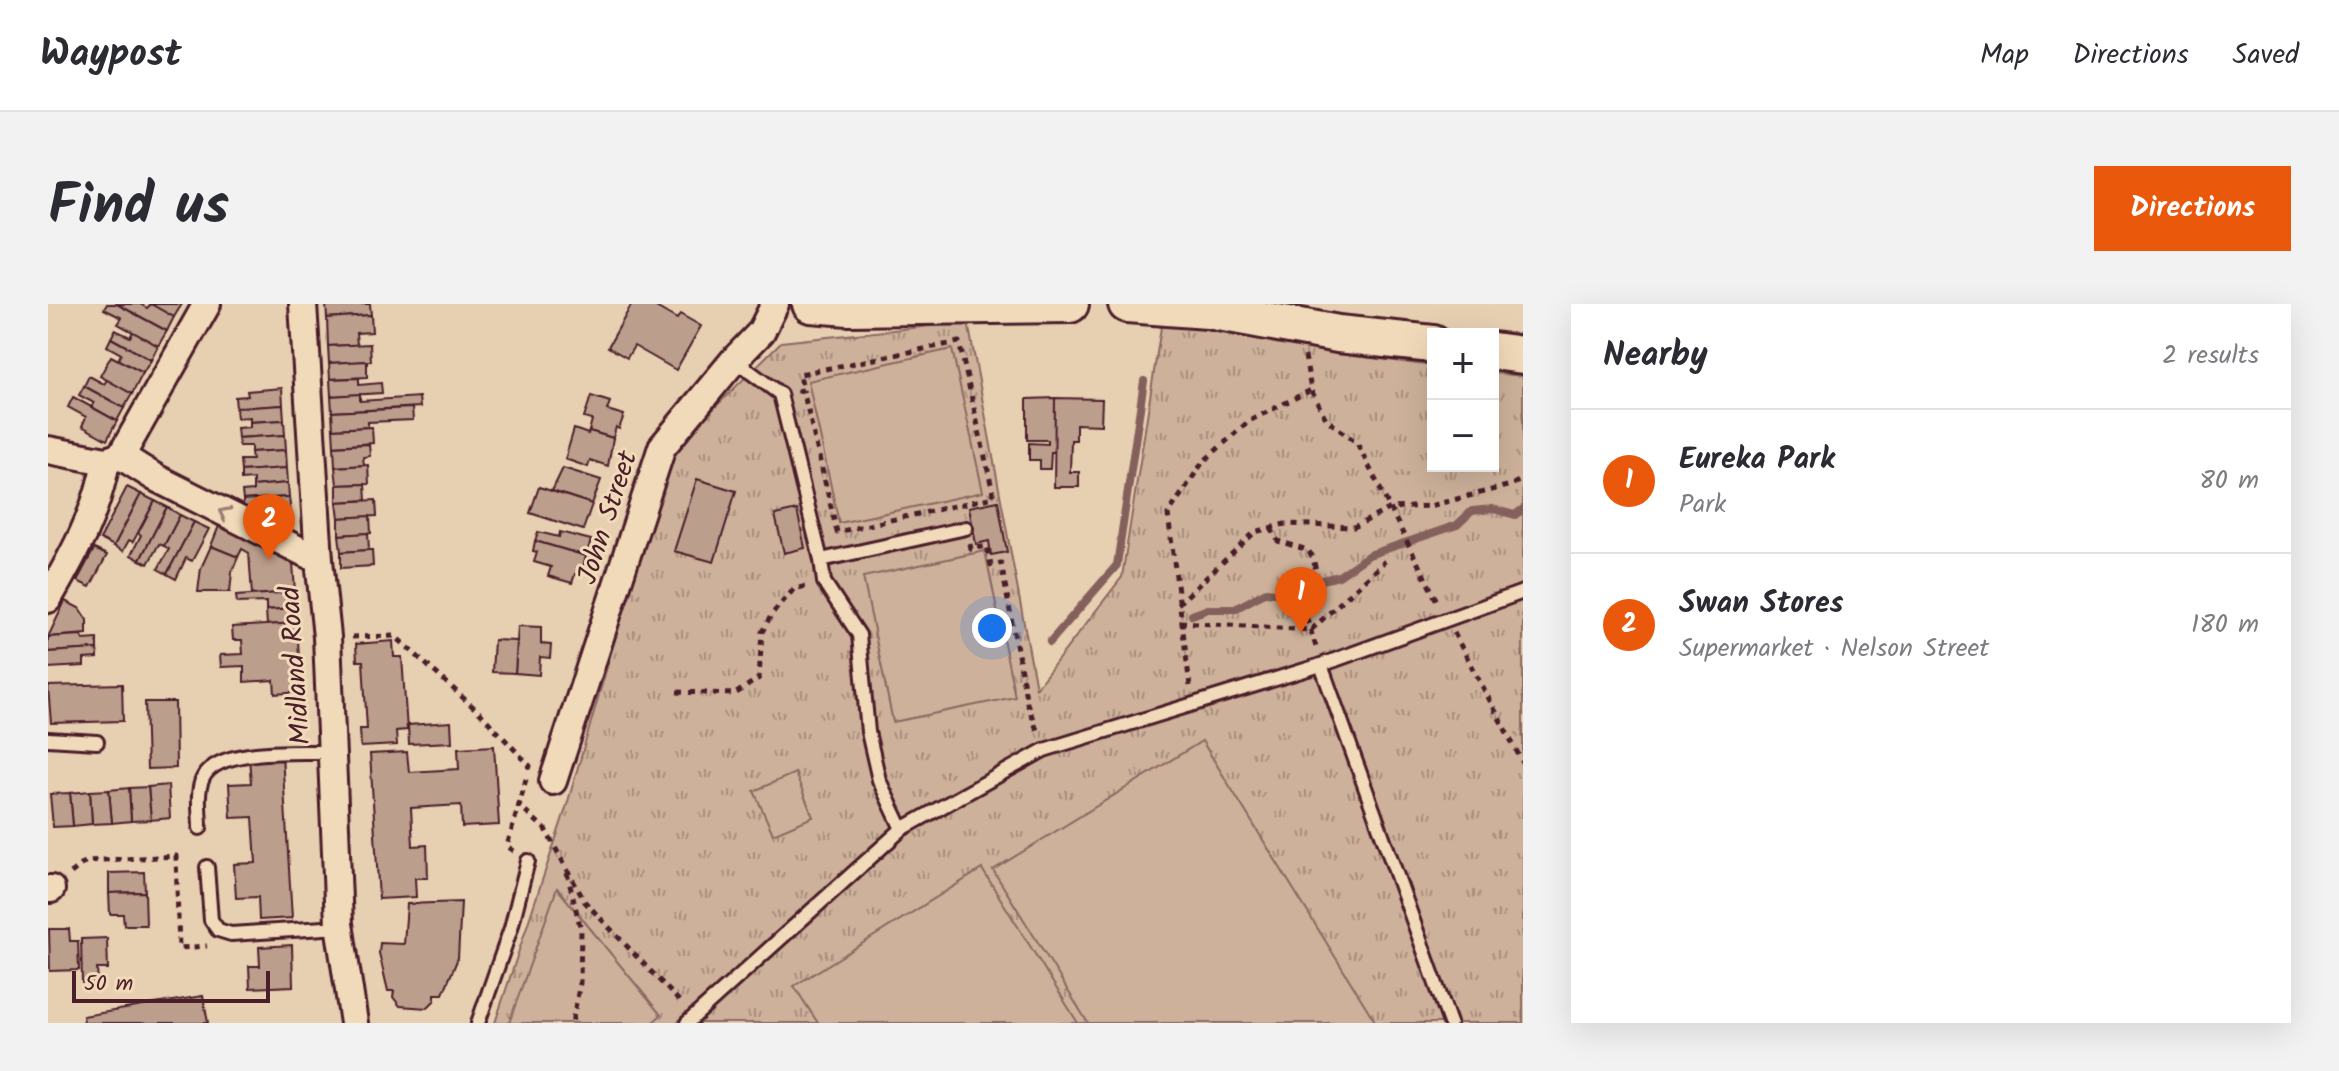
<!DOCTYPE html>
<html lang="en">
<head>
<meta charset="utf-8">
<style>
	:root { --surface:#fff; --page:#f2f2f3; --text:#2b2b33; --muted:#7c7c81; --line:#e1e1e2; --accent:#ea580c }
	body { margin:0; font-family:Kalam,sans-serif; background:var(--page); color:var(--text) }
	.controls { position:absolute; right:24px; top:24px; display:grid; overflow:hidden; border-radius:0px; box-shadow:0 8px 32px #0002 }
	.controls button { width:72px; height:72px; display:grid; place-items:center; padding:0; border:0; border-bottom:2px solid var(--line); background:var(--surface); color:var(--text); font:40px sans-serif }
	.scale { position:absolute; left:24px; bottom:20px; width:198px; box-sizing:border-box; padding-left:8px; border:4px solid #4a1f2b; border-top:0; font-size:22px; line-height:28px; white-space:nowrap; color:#4a1f2b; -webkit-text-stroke:6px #f1dab9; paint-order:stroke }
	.you { position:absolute; left:944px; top:324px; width:28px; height:28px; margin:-20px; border:6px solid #fff; border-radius:50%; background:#1a73e8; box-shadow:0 0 0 12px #1a73e833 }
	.badge { display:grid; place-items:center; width:52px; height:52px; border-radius:50%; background:var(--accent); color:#fff; font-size:26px; font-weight:700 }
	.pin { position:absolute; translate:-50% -66px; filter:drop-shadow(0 2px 4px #0008) }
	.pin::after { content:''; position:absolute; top:42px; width:28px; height:24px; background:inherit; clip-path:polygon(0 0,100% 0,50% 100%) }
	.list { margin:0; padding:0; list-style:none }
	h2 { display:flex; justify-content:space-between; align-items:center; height:104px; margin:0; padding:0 32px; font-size:34px }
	h2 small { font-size:26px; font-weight:400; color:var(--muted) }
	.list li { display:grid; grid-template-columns:52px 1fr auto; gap:24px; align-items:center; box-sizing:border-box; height:144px; padding:0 32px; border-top:2px solid var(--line) }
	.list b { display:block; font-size:30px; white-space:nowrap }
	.list p { margin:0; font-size:26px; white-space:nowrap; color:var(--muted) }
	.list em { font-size:26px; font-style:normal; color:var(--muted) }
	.map { position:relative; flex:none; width:1475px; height:719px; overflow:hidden; border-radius:0px }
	header { display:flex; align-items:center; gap:48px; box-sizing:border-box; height:112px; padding:0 40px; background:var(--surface); border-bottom:2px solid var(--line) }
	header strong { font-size:38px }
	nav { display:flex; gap:44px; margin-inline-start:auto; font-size:28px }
	.intro { display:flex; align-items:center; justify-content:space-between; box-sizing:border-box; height:192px; padding:0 48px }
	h1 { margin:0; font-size:56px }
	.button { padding:20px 36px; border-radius:0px; background:var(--accent); color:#fff; font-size:28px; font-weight:700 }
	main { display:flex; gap:48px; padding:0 48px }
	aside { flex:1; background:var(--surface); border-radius:0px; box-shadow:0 8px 32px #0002 }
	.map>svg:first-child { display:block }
	.park { fill:url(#park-tufts); stroke:#8c6862; stroke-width:2 }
	.garden { fill:#cdb19a; stroke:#8c6862; stroke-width:2 }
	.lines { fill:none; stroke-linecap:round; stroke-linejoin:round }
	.stream { stroke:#84605c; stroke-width:8 }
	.building { fill:#bb9e8c; stroke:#4a1f2b; stroke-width:2 }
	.lane-casing { stroke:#4a1f2b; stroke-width:18 }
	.street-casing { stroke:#4a1f2b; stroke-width:32 }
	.secondary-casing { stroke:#4a1f2b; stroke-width:42 }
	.path { stroke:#4a1f2b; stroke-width:5; stroke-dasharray:6 6; stroke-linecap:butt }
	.lane { stroke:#f1dab9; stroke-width:12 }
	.street { stroke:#f1dab9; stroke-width:26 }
	.secondary { stroke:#f1dab9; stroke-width:36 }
	.oneway { stroke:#9e7c72 }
	.labels { text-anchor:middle; stroke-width:6; stroke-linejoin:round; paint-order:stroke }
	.street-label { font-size:28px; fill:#4a1f2b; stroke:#f1dab9 }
</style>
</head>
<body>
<header>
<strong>Waypost</strong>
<nav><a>Map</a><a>Directions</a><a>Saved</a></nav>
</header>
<div class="intro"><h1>Find us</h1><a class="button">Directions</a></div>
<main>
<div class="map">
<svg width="1475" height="719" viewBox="0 0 1475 719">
	<defs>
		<pattern id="park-tufts" width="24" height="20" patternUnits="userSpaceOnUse" patternTransform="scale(2)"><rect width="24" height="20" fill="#cdb19a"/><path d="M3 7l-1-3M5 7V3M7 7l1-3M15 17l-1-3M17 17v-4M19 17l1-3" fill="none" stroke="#a88f7e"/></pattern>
	</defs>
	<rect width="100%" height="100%" fill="#e7cfb1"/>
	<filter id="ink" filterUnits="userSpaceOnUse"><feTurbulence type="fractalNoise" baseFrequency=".0125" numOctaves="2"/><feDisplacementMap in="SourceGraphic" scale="16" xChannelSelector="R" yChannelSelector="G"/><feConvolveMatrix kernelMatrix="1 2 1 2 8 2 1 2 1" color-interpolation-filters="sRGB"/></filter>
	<g filter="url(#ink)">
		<path class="park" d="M1163,16L1286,49L1385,62V162H1445V69L1475,72V719H447L519,501L621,149L733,38L920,18L988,384L1074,273L1113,23Z"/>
		<g class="garden">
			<path d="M904,45L935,188L791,219L760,77Z"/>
			<path d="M937,247L967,393L845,418L815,273Z"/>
			<path d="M1154,437L1328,719H1040L945,566Z"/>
			<path d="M747,469L765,513L725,530L706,487Z"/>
			<path d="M934,565L1030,719H770L746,682Z"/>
			<path d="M509,584L613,711L604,719H461Z"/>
		</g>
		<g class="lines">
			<g class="stream">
				<path d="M1227,289C1231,285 1248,273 1254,273C1258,273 1262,276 1266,278"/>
				<path d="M1144,311L1160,305H1187L1218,288L1244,291L1266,278L1291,272L1321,251L1409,221L1424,207L1445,205L1467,211L1475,205"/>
				<path d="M1002,338L1069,261L1096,77"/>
			</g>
		</g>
		<g class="building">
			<path d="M59,0H69L119,27L110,42L70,20L74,14L56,5Z"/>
			<path d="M69,0H92L99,4L103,0L126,13L119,27Z"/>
			<path d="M103,0H134L126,13Z"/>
			<path d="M278,0H322L323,11L279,14Z"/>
			<path d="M584,0H610L608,3L629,15L632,10L653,22L628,66L586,42L579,54L560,43Z"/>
			<path d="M323,11L324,28L308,29L309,41L280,42L279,14Z"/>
			<path d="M67,26L82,33L85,28L110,42L103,56L63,34Z"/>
			<path d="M63,34L103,56L95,69L70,56L73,50L59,42Z"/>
			<path d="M322,40L323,57L281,59L280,42Z"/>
			<path d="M63,52L95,69L84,90L52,72Z"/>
			<path d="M319,57V73L282,75L281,59Z"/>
			<path d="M41,72L56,80L59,76L84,90L76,104L36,82Z"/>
			<path d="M311,74V81L333,79L334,89L283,92L282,75Z"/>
			<path d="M36,82L76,104L69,117L44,103L46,99L31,91Z"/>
			<path d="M234,84L235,101L188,104L187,93L200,92L199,87Z"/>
			<path d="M312,90V97L371,93L372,103L284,108L283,92Z"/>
			<path d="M543,92L562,98L559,106L576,111L571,125L568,123L565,134L541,127L544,116L536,114Z"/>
			<path d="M25,93L69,117L59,136L34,122L38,113L20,103Z"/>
			<path d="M1007,94V148H1003L1002,165H992V156H981V139L1000,140V136H979V95Z"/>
			<path d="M1007,94L1054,95L1053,121L1028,120V136H1023L1022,168H1031V183H1006Z"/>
			<path d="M235,101L236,116L202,118V113L189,114L188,104Z"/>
			<path d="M364,104L365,116L320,118V123L285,125L284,108Z"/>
			<path d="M236,116L237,131L190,134L189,124L202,123V118Z"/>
			<path d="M324,123L325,139L286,142L285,125Z"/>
			<path d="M526,125L540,130L541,127L565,134L560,162L542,156L540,163L517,155Z"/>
			<path d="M237,131L238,146L203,148V142H191L190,134Z"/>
			<path d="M321,140L322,152L315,153L316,161L287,163L286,142Z"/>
			<path d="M238,146L239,164L193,167L192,156H204L203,148Z"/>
			<path d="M320,161L321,180L289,181L287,163Z"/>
			<path d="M239,164L240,179L205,182V175L193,176V167Z"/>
			<path d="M515,164L553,176L544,200L504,187Z"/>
			<path d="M649,175L688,187L666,258L626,247Z"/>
			<path d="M240,179L241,193L195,196L194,188L205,187V182Z"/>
			<path d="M317,180L318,196L289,198V181Z"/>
			<path d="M79,183L93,190L66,242L52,235Z"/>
			<path d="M491,183L544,200L535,226L482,209Z"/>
			<path d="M93,190L107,197L85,238L81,236L75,247L66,242Z"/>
			<path d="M241,193L243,210L207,213L206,206H195V196Z"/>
			<path d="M328,196L329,212L291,214L289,198Z"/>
			<path d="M107,197L119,203L92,256L83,251L93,231L90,229Z"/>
			<path d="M950,197L959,248L943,251L941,237L928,240L921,203Z"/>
			<path d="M119,203L132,211L116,242L111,240L100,260L92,256Z"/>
			<path d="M749,206L757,244L736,249L727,211Z"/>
			<path d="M132,211L146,218L119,270L110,265L121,245L116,242Z"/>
			<path d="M322,212L323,229L291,231V214Z"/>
			<path d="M146,218L161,225L144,257L138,254L128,275L119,270Z"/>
			<path d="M171,222L245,259L247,288L204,291L201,249L194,245L190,253L163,242Z"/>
			<path d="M490,228L511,233L512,228L543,236L538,252L487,237Z"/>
			<path d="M320,229L321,246L293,248L291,231Z"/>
			<path d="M487,237L538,252L533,271L527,270L524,279L500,272L503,263L486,258L489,248L485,247Z"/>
			<path d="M163,242L190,253L184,268L182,288H150L153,264Z"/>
			<path d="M46,245L59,251L42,283L29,277Z"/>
			<path d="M321,246H324L325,262L293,264V248Z"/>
			<path d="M247,288L248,304L218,306V298L189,299L188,292Z"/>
			<path d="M17,297L31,304L39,316V330L0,333Z"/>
			<path d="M248,304L249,319L219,321L218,306Z"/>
			<path d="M249,319L253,388L227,390L226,376L196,378V362L173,363L172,351L195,350L194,336H185L184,323Z"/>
			<path d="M470,322L493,323V340L503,341L502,354L492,353L491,371L467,369Z"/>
			<path d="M34,331L35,336L49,335V345L0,348V333Z"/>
			<path d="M446,336L469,337L467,369L444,368Z"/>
			<path d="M345,337L346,353H354L359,426L348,427L349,441L313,443L312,425H319L315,357H309L308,340Z"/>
			<path d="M49,345L50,354L36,355V362L0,364V348Z"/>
			<path d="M74,380L75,417L3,419L0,382Z"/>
			<path d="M97,398H127L128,464L99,465Z"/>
			<path d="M403,418L404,438L361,440L360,421Z"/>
			<path d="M446,442L451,521L414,523L413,501L363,504L365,542L379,541L380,574H367L368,593L331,595L322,450L359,448L361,468L411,465L410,444Z"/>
			<path d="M234,451L244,614L211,616L210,593L188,594L186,560L208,559L205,513L183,514L181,480L203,479L201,453Z"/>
			<path d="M120,481L122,514L103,516L100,483Z"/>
			<path d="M100,483L103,516L83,517L81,484Z"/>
			<path d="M81,484L83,517L64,519L61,486Z"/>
			<path d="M61,486L64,519L44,520L42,487Z"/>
			<path d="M42,487L44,520L25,522L22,489Z"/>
			<path d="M22,489L25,522L5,523L2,490Z"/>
			<path d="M96,568L97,588L61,589V569Z"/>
			<path d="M97,588L98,621H76L75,610H62L61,589Z"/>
			<path d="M413,598L410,654L395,690H387V696L379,704L352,702L345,693L346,687H340L331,649L332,639L356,640L359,600Z"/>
			<path d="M1,625H21L22,637H30L31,666L2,667Z"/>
			<path d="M59,634L60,665H49L50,678L34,679L33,635Z"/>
			<path d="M244,641L245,682L202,684L201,662H212L211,643Z"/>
			<path d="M155,692L160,719H36L35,712Z"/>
		</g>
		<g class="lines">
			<g class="lane-casing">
				<g id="lane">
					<path d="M686,56L732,90L773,256L918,224"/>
					<path d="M773,256L776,278L811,331L820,428L831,476L854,525"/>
					<path d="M1273,361L1402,719"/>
					<path d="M0,435L49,438"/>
					<path d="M152,524C152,509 148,488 155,474C170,442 253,449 284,448"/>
					<path d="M159,563L163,616L170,626L183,630L292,623"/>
					<path d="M430,719L463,624L480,557"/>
					<path d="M639,719L854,525L996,446L1273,361L1475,288"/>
				</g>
			</g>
			<g class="street-casing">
				<g id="street">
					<path d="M255,0L271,256L279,333L291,620L306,719"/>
					<path d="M0,146L58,157L73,152L159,0"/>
					<path d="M73,152L108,174L271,256"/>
					<path d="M0,295C26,250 49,209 58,157"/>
					<path d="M505,477L614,143L686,56L713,28L727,0"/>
					<path d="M0,585H3"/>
				</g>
			</g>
			<g class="secondary-casing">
				<g id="secondary">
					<path d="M763,0L801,3L1022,0"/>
					<path d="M1079,0L1160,6L1290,30L1385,40"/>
					<path d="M1445,47L1475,51"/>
				</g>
			</g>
			<g class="path">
				<path d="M1257,52L1263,86L1278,115L1309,139L1390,299"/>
				<path d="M749,87L755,86L752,70L911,38L946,193L789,228L755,86"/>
				<path d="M1223,224L1230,237L1260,246L1265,254L1272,285L1258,312L1268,343"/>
				<path d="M922,240L923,245L939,242L943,261L953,259L979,399L990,429"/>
				<path d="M1130,300L1207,228L1237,220L1306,223L1343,204L1382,202L1463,181L1475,175"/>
				<path d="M1132,318L1263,326L1337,257"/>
				<path d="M1406,329L1475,459"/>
				<path d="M304,333L347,332L432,409L482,462L481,465"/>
				<path d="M1142,382L1120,210L1155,158L1201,117L1263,86"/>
				<path d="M629,388L687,390L711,374L714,328L724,310L746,285L759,282"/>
				<path d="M478,475L471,501L497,525L537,598L633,699"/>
				<path d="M466,547L459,542L471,501"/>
				<path d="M23,569L38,557L128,552L131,644L159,642"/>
				<path d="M519,569L533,626L532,679L524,719"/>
			</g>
			<use href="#lane" class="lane"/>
			<use href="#street" class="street"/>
			<use href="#secondary" class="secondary"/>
		</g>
		<defs><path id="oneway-chevron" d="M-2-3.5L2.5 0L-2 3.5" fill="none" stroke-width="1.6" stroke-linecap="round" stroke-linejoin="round" transform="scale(2)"/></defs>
		<use class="oneway" href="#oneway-chevron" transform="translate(176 209) rotate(-153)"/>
	</g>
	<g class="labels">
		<g class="street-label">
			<text transform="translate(558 213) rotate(-72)" y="10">John Street</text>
			<text transform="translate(246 362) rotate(-94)" y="10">Midland Road</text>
		</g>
	</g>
</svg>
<div class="controls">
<button>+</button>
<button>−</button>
</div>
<div class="scale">50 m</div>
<div class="you"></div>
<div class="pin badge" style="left:1253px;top:329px">1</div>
<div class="pin badge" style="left:221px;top:256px">2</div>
</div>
<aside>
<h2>Nearby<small>2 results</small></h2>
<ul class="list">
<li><span class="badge">1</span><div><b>Eureka Park</b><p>Park</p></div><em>80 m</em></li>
<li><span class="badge">2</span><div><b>Swan Stores</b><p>Supermarket · Nelson Street</p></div><em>180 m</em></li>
</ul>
</aside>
</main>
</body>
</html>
